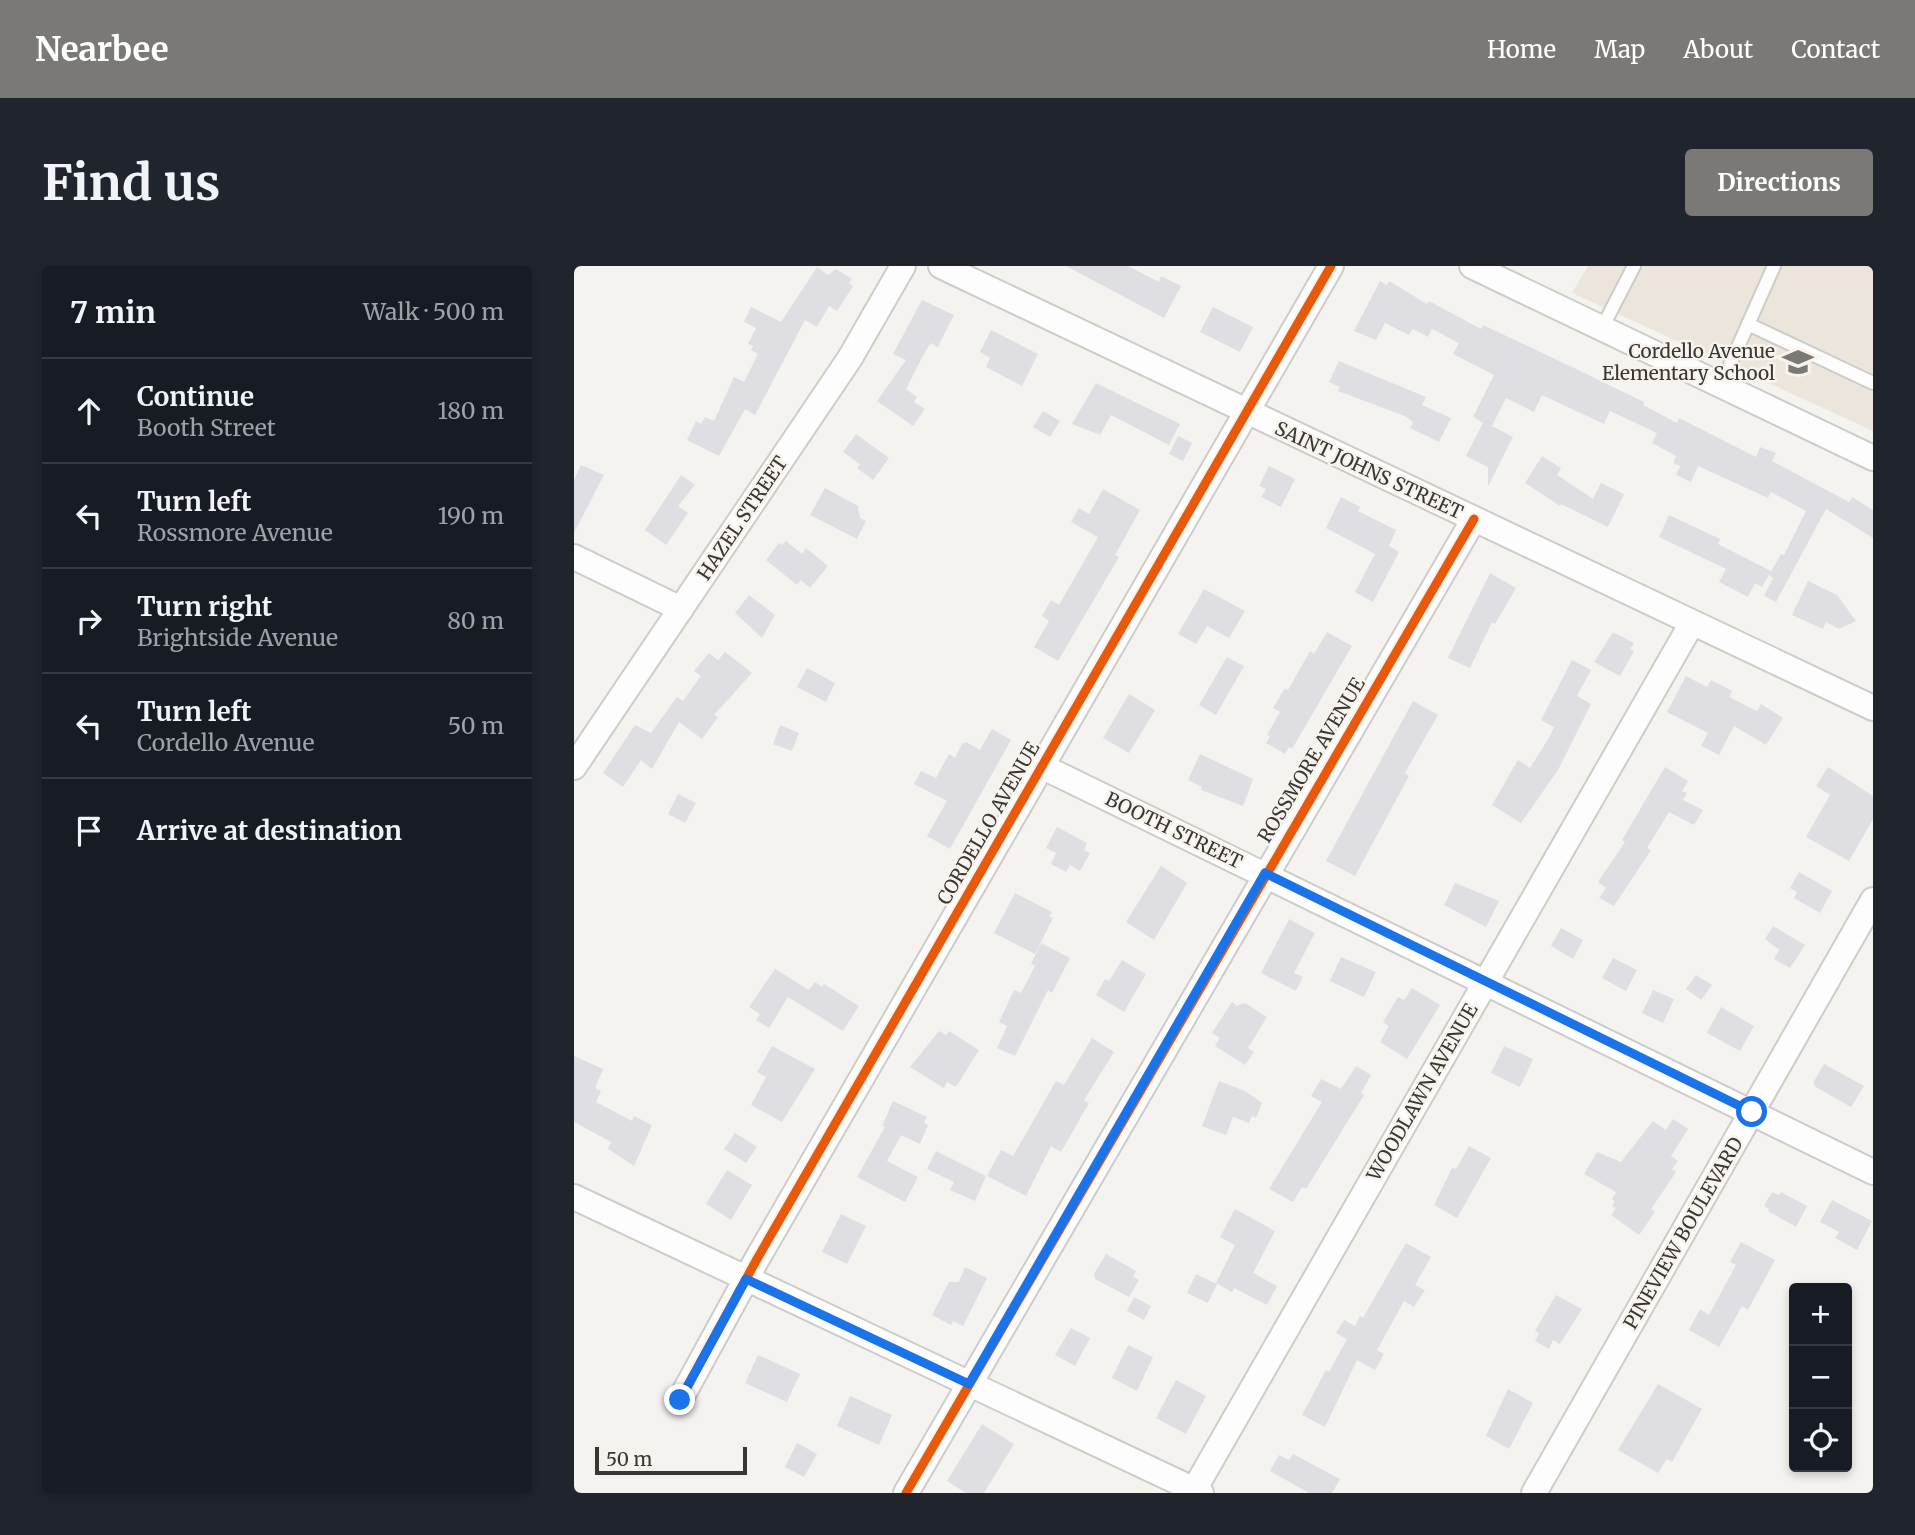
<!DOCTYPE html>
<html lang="en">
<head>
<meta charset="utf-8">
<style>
	:root { --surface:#171b24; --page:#20242c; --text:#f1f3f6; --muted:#9ea1a6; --line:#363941; --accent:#7a7976 }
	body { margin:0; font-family:Merriweather,serif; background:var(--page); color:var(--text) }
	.controls { position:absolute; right:21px; bottom:21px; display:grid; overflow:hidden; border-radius:7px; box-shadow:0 4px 10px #0003 }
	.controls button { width:63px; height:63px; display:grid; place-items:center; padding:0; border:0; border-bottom:2px solid var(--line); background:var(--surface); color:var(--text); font:35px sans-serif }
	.scale { position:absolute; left:21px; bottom:18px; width:152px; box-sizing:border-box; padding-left:7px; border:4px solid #383734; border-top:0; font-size:19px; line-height:24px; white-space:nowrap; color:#383734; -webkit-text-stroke:5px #f8f4ed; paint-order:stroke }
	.stop { position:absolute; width:21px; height:21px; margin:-16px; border:5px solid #1a73e8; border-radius:50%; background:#fff }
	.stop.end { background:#1a73e8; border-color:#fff; box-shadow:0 2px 7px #0008 }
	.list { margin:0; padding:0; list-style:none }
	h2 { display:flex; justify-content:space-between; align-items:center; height:91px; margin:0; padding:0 28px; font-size:30px }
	h2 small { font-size:23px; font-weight:400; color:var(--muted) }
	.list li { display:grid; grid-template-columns:46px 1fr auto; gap:21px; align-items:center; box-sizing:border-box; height:105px; padding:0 28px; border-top:2px solid var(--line) }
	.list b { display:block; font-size:26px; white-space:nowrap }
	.list p { margin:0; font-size:23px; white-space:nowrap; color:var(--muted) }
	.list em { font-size:23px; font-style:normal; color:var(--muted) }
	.icon { flex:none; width:38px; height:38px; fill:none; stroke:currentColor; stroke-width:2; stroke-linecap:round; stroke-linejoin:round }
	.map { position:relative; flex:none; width:1299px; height:1227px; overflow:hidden; border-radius:7px }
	header { display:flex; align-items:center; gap:42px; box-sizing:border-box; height:98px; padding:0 35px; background:var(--accent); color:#fff }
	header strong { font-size:33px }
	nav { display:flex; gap:38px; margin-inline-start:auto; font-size:24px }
	.intro { display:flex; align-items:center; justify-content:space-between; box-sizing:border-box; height:168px; padding:0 42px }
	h1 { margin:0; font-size:49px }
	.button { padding:18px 32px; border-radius:7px; background:var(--accent); color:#fff; font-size:24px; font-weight:700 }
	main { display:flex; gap:42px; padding:0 42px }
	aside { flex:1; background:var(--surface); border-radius:7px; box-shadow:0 4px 10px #0003 }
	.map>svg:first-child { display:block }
	.built { fill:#ebe5dc }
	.building { fill:#dfdee3 }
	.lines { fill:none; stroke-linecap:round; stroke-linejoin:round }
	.service-casing { stroke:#cdccc9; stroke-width:16 }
	.minor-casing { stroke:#cdccc9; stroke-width:28 }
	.service { stroke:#fefdfd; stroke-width:12 }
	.minor { stroke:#fefdfd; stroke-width:24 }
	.cycleway-casing { stroke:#f8f4ed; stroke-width:13 }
	.cycleway { stroke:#e8590c; stroke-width:9 }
	.route { stroke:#1a73e8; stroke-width:9 }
	.labels { text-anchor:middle; stroke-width:5; stroke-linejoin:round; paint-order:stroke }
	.poi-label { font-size:19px; fill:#383734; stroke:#f8f4ed; text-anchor:end }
	.street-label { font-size:19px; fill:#383734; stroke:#f8f4ed }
</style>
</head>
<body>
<header>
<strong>Nearbee</strong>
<nav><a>Home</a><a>Map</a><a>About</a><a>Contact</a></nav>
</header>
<div class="intro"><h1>Find us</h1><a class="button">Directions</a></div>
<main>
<aside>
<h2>7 min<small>Walk · 500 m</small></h2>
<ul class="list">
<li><svg class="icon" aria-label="ahead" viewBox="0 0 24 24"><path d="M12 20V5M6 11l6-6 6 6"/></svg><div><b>Continue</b><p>Booth Street</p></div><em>180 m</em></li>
<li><svg class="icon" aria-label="left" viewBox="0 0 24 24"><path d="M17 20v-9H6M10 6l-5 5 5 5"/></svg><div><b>Turn left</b><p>Rossmore Avenue</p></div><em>190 m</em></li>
<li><svg class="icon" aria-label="right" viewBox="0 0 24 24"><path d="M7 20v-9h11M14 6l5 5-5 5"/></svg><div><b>Turn right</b><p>Brightside Avenue</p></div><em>80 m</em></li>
<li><svg class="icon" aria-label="left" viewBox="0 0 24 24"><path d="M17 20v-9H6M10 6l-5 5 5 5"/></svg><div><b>Turn left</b><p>Cordello Avenue</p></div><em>50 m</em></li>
<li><svg class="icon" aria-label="arrive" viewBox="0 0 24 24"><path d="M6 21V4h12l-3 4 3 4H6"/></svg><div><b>Arrive at destination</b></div></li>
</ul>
</aside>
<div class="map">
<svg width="1299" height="1227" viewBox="0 0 1299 1227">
	<rect width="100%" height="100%" fill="#f5f3f0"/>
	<path class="built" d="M1014,0H1299V165L998,27Z"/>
	<g class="building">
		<path d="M492,0H554L585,16L587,10L607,20L590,52Z"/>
		<path d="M243,1L254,9L262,3L278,13L275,17L279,20L263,45L255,40L243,61L231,54L181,149L171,143L145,190L113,174L122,155L127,158L131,151L140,155L160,111L170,116L184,88L177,84L179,80L174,78L182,62L170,56L177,41L207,56Z"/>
		<path d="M806,15L813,19L815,15L853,38L855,35L907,63L909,59L1000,102L1070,136L1069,139L1103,157L1105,152L1182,191L1186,181L1202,187L1198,195L1275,236L1278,231L1299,244V272L1252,243L1202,336L1190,330L1199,312L1195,309L1207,288L1210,289L1232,245L1197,226L1194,232L1124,200L1117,216L1102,209L1106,200L1099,197L1102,190L1078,177L1083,167L1036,145L1030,158L968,129L960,146L932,132L918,160L939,171L914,221V201L892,190L909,157L899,151L920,109L879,88L885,77L858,63L854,71L839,63L835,69L811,57L802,74L780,65Z"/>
		<path d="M348,34L380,49L364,81L357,77L352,84L332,123L343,131L340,136L351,143L339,160L303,135L332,94L319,88Z"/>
		<path d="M639,41L679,61L666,86L626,66Z"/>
		<path d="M417,64L464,88L448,120L412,101L416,92L406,86Z"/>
		<path d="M765,95L852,131L848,139L877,152L865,176L836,162L839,156L831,150L764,125L766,121L755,116Z"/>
		<path d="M522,117L606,158L595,179L537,149L526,169L498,158Z"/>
		<path d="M469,145L486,155L476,171L459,161Z"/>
		<path d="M282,168L315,192L299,214L283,202L286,198L269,186Z"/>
		<path d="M604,170L618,177L609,195L595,188Z"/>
		<path d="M968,190L987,202L983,209L1019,233L1027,217L1050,228L1034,261L987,238L986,240L951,217Z"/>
		<path d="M7,199L30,209L0,267V214Z"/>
		<path d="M695,200L721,213L707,241L687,231L692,223L685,220Z"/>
		<path d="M107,209L121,219L104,240L114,247L92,279L71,264Z"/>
		<path d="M251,222L284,240L286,252L292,255L283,273L236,249Z"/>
		<path d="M529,223L566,244L541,289L545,291L484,395L460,381L475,355L468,350L477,334L485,339L524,271L497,256L505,242L515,248Z"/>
		<path d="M767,231L786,241L784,245L822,264L815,280L825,286L799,336L781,326L801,288L752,262Z"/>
		<path d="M1095,249L1146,273L1144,278L1197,305L1188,321L1181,317L1174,331L1145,316L1152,303L1085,271Z"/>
		<path d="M212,275L228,288L232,282L254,300L236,322L227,314L223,319L192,294L205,277L208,279Z"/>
		<path d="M916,307L942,322L921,358L918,356L896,402L874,392Z"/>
		<path d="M1234,315L1263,329L1282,355L1265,363L1252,356L1249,363L1218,349Z"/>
		<path d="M630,323L671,345L655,372L633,360L622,378L604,368Z"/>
		<path d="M175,329L201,349L188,372L161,347Z"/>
		<path d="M753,366L778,380L718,483L715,481L711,488L692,477L696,470L693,469L706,446L699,442L711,422L714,424L736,385L740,388Z"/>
		<path d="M1039,366L1060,377L1056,383L1060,385L1046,410L1020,396Z"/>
		<path d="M151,386L178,407L140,449L144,451L128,473L105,456L78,503L67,494L49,521L29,507L61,459L77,467L103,431L109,435L127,410L120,405L135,387L144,394Z"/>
		<path d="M653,391L670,400L642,449L625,439Z"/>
		<path d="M998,394L1017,404L1003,430L1017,438L984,504L947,557L918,539L944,494L956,502L976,470L980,461L967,454Z"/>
		<path d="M233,402L261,417L252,436L223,421Z"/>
		<path d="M1112,410L1133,421L1137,414L1158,425L1155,431L1183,445L1187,438L1209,452L1192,479L1160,460L1145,489L1127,480L1134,467L1093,446Z"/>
		<path d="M555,428L581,444L555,487L529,472Z"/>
		<path d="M839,435L864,449L831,507L835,510L781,610L752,595Z"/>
		<path d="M206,459L225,467L218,485L199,478Z"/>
		<path d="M418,463L437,474L376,583L353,570L373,535L340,518L347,505L362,512L375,488L381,492L388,478L392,476L406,484Z"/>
		<path d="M626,488L679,513L669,540L627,524L628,521L614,514Z"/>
		<path d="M1091,501L1114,515L1108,525L1113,527L1109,534L1129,544L1120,559L1095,546L1073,582L1077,584L1040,640L1025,632L1032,622L1024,616L1051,576L1048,574Z"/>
		<path d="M1254,501L1299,530V553L1275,595L1232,571L1256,529L1242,520Z"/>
		<path d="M104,528L122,537L111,557L94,548Z"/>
		<path d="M483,561L513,577L510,584L516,587L506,605L496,599L492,606L477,598L482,587L472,582Z"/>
		<path d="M587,600L613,617L580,674L552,656Z"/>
		<path d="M1225,606L1258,625L1246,647L1220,632L1223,626L1216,622Z"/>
		<path d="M881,617L925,635L912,661L870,639Z"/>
		<path d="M441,627L478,646L475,650L479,652L461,688L420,667Z"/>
		<path d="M715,653L741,667L720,707L729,711L722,725L687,707Z"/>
		<path d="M1199,660L1231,679L1216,702L1200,693L1205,684L1191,673Z"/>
		<path d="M987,662L1009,674L999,693L977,680Z"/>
		<path d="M467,677L496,692L478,727L474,724L441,790L423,782L433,760L425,756L440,724L447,727L461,700L457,698Z"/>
		<path d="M767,691L802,706L790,731L756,715Z"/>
		<path d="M1039,692L1063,704L1052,725L1028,712Z"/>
		<path d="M548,694L572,708L550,746L522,729L531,713L535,715Z"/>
		<path d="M201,703L235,724L241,716L248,721L250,718L285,740L269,765L214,731L195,762L182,754L186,748L175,741Z"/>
		<path d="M1122,709L1138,719L1127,734L1112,723Z"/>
		<path d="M838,722L866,739L833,793L806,776L815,760L809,756L824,731L830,734Z"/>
		<path d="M1079,724L1100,733L1089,757L1068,747Z"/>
		<path d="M658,736L663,740L671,737L693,751L674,782L680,786L671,799L641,780L646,772L638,767Z"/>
		<path d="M1147,741L1180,760L1166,785L1133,767Z"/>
		<path d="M365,765L372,769L375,765L405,784L382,821L373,816L370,822L336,801Z"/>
		<path d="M518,772L540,786L510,834L515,837L487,886L477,880L452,930L413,910L427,884L439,890L482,815L490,819Z"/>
		<path d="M198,780L241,803L208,856L177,839L192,811L183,806Z"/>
		<path d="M930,780L959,793L946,821L917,807Z"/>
		<path d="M0,790L29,803L21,822L27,825L22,836L58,855L60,850L78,859L60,900L34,883L37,876L0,856Z"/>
		<path d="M1250,798L1290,820L1277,841L1242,821L1239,817Z"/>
		<path d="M782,800L797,809L787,827L790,829L732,923L728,921L719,936L695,923L748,836L737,830L747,813L767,823Z"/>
		<path d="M645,815L671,825L688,837L682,852L678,850L675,857L659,851L652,869L628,860Z"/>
		<path d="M319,835L353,851L350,857L354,859L346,878L327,869L313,895L344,911L331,936L283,911L311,861L308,860Z"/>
		<path d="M1099,853L1114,863L1097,890L1104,895L1098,903L1102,906L1077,943L1081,946L1065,969L1037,949L1042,942L1038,940L1041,935L1038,933L1042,926L1010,908L1023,886L1047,896L1079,855L1092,864Z"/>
		<path d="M161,867L183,881L172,897L150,883Z"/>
		<path d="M895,880L917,892L883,952L860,939L878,902L882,903Z"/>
		<path d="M362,885L412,910L401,935L376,924L380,916L353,903Z"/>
		<path d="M153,904L178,919L157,954L132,938Z"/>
		<path d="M1198,926L1205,929L1207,926L1233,940L1222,961L1194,945L1195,943L1190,940Z"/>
		<path d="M1258,934L1298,955L1283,984L1261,972L1265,966L1246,956Z"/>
		<path d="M661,943L701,965L679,1007L703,1020L693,1039L660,1022L658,1026L642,1017L661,979L646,971Z"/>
		<path d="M267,948L292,960L273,998L248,986Z"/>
		<path d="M1167,976L1201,994L1174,1044L1168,1040L1145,1081L1115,1064L1126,1043L1135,1049L1162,999L1156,996Z"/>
		<path d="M832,977L857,991L841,1019L851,1024L840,1041L830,1035L803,1084L810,1088L801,1104L783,1094L751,1161L728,1149L752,1104L755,1106L773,1073L762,1067L770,1054L781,1060L786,1050L789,1052Z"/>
		<path d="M532,988L562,1005L559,1011L565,1014L555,1031L521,1013L520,1008Z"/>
		<path d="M391,1001L413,1012L389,1060L379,1055L377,1059L358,1049L375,1016H385Z"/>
		<path d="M622,1008L643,1018L634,1037L613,1027Z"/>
		<path d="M982,1029L1008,1043L986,1078L979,1074L975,1083L961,1075L965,1067L961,1065Z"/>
		<path d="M560,1031L577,1040L570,1054L553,1045Z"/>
		<path d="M497,1062L516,1072L501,1100L481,1089Z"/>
		<path d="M554,1079L579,1091L563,1125L538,1112Z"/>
		<path d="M184,1089L226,1108L213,1136L171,1117Z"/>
		<path d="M602,1114L632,1130L612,1168L582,1152Z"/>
		<path d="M1084,1118L1128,1143L1098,1196L1093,1193L1084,1207L1044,1184Z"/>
		<path d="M934,1123L959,1137L935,1183L912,1170Z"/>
		<path d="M276,1130L318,1149L305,1179L263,1160Z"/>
		<path d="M408,1158L440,1178L410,1227H392L373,1215Z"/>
		<path d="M223,1177L243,1188L230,1211L211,1201Z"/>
		<path d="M719,1188L766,1213L758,1227H735L696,1205L705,1189L715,1194Z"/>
	</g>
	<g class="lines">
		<g class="service-casing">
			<g id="service">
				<path d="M1174,58L1299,117"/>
				<path d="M1028,62L1060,0"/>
				<path d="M1147,119L1200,0"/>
			</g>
		</g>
		<g class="minor-casing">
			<g id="minor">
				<path d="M367,0L1299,442"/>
				<path d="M898,0L1299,192"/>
				<path d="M0,291L107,343"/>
				<path d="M467,500L1299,906"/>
				<path d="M0,501L276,92L329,0"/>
				<path d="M0,931L627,1227"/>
				<path d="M106,1134L183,993L757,0"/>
				<path d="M620,1224L1118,357"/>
				<path d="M332,1227L900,253"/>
				<path d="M960,1227L1299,634"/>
			</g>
		</g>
		<use href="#service" class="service"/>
		<use href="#minor" class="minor"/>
		<g class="cycleway-casing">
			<g id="cycleway">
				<path d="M106,1134L183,993L757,0"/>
				<path d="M332,1227L900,253"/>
			</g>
		</g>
		<use href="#cycleway" class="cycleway"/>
	</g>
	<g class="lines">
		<path class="route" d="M106,1134L172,1013L395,1118L691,607L1178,846"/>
	</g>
	<defs>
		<g id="school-bare" transform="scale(2.415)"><path d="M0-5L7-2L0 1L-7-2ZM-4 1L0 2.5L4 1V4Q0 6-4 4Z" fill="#7a7976" stroke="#f8f4ed" stroke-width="2.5" paint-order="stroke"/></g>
	</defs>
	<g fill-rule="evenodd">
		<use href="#school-bare" x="1224" y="96"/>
	</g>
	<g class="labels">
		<g class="poi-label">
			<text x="1201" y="92">Cordello Avenue<tspan x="1201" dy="22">Elementary School</tspan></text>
		</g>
		<g class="street-label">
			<text transform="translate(795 204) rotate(25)" y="7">SAINT JOHNS STREET</text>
			<text transform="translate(168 252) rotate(-56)" y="7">HAZEL STREET</text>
			<text transform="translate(737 494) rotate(-59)" y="7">ROSSMORE AVENUE</text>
			<text transform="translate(414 557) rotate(-60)" y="7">CORDELLO AVENUE</text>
			<text transform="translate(600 564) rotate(26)" y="7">BOOTH STREET</text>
			<text transform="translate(848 826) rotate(-60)" y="7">WOODLAWN AVENUE</text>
			<text transform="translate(1109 967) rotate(-60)" y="7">PINEVIEW BOULEVARD</text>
		</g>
	</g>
</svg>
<div class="controls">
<button>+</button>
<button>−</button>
<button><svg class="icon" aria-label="locate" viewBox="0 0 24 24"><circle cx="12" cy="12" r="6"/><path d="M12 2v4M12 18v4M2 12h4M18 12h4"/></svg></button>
</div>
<div class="scale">50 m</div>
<div class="stop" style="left:1178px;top:846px"></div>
<div class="stop end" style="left:106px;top:1134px"></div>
</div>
</main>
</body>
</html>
